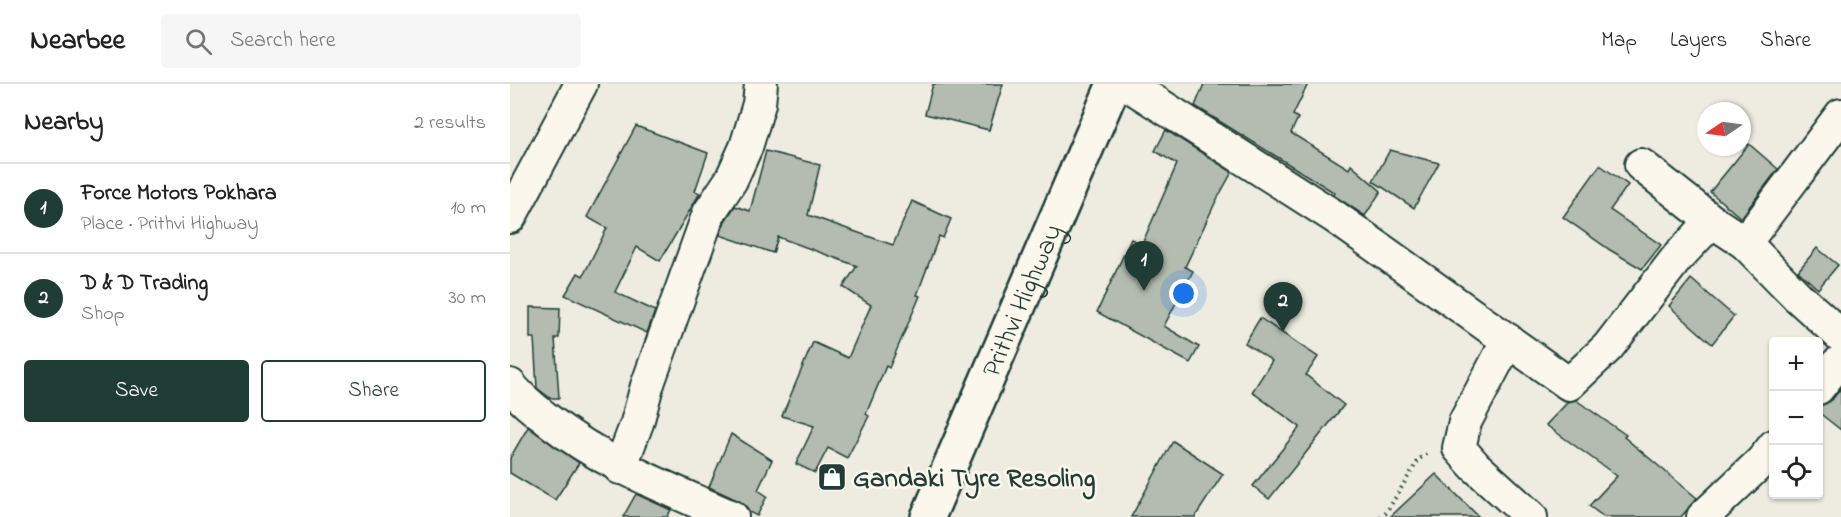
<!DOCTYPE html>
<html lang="en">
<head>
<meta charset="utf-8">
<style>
	:root { --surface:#fff; --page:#f6f6f6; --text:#222; --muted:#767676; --line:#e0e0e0; --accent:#1f3d34 }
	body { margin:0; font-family:"Indie Flower",sans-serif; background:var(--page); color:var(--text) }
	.controls { position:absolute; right:18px; bottom:18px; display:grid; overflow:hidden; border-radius:6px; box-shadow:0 2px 4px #0004 }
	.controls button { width:54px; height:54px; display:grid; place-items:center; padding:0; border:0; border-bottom:2px solid var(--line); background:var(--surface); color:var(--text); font:30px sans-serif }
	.compass { position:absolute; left:1187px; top:18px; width:54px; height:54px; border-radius:50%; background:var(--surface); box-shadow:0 2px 4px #0004; rotate:257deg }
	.you { position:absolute; left:674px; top:210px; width:21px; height:21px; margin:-15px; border:4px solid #fff; border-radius:50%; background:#1a73e8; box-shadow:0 0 0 9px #1a73e833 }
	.badge { display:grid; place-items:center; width:39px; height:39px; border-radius:50%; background:var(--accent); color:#fff; font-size:20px; font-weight:700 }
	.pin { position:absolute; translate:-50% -50px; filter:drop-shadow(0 2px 3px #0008) }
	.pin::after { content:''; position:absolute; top:32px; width:21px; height:18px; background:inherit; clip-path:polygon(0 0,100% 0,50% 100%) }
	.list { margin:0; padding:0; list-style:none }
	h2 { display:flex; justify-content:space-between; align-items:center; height:78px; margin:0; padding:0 24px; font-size:26px }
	h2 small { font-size:20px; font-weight:400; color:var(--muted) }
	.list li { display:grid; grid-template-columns:39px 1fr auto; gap:18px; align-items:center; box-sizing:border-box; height:90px; padding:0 24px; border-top:2px solid var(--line) }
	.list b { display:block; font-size:22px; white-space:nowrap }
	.list p { margin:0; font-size:20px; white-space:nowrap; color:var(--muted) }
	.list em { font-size:20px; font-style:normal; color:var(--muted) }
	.actions { display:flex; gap:12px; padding:18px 24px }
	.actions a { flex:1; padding:14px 0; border:2px solid var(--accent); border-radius:6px; text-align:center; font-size:21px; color:var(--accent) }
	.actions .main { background:var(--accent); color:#fff }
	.icon { flex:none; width:33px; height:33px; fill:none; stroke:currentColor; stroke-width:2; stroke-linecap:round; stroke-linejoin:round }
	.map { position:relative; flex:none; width:1331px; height:433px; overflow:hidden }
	header { display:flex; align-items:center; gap:36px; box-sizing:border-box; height:84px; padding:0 30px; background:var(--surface); border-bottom:2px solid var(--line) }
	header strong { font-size:28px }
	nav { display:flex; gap:33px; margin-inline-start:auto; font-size:21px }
	.search { width:420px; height:54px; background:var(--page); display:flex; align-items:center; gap:15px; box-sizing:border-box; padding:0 21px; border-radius:6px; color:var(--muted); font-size:22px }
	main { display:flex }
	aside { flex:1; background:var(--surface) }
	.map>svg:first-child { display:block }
	.building { fill:#b4bbb0; stroke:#1f3d34; stroke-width:1.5 }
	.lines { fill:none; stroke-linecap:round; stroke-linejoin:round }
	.minor-casing { stroke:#1f3d34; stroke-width:36 }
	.highway-casing { stroke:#1f3d34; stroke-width:38 }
	.path { stroke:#1f3d34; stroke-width:4; stroke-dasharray:1.5 4.5; stroke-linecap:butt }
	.minor { stroke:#fbf7ec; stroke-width:32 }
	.highway { stroke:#fbf7ec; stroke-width:33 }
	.labels { text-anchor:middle; stroke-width:5; stroke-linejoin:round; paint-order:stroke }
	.street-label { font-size:27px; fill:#1f3d34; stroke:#fbf7ec }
	.poi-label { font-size:27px; font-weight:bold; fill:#1f3d34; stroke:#fbf7ec; text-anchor:start }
</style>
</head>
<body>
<header>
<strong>Nearbee</strong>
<div class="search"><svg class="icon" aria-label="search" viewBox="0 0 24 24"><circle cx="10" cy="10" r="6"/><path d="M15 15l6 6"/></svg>Search here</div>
<nav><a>Map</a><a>Layers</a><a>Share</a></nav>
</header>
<main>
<aside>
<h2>Nearby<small>2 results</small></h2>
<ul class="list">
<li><span class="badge">1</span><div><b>Force Motors Pokhara</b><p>Place · Prithvi Highway</p></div><em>10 m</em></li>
<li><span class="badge">2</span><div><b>D &amp; D Trading</b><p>Shop</p></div><em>30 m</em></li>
</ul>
<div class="actions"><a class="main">Save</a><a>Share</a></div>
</aside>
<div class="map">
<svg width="1331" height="433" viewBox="0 0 1331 433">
	<rect width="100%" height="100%" fill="#eeece1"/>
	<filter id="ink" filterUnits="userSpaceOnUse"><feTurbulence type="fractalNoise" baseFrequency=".0167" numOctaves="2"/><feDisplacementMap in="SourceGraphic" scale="12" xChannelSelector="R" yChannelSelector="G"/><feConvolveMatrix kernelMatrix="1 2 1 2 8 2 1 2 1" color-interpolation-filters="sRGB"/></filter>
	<g filter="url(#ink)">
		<g class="building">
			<path d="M423,0H493L479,46L415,30Z"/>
			<path d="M694,0H798L783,31L788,34L781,49L839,85L841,81L871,107L855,132L823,111L825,109L685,22Z"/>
			<path d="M126,42L198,69L185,107L190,109L150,177L127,163L105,208L145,227L137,249L55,211L68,189L73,192L97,144L77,133Z"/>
			<path d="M656,46L722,88L706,117L675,183L683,187L654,242L689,263L680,279L587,228L621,155L632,160L667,80L645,67Z"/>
			<path d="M1239,60L1268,85L1231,134L1200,108Z"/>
			<path d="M880,66L929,79L904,124L863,97Z"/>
			<path d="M256,67L310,81L298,131L383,161L402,117L441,135L433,154L429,152L407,211L410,212L379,284L376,282L356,330L359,332L337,374L318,364L305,389L286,380L304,342L272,332L303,258L338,274L361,221L333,203L347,182L268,153L263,169L210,151L215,137L225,122L240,127Z"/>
			<path d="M1090,81L1118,101L1100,126L1151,161L1132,185L1100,166L1053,133Z"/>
			<path d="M1307,164L1328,181L1308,205L1288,187Z"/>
			<path d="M1181,195L1224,232L1202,260L1159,222Z"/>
			<path d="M20,223L50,224L49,254H45L49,314H40L27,304L24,254H20Z"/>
			<path d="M750,234L808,273L796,291L834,321L759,415L743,402L790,343L742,308L762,277L735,259Z"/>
			<path d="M1331,304V346L1308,328V322L1315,320L1322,316Z"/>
			<path d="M1066,316L1116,351L1114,353L1187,414L1171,433H1094L1079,422L1107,392L1036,341L1058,318Z"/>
			<path d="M18,343L69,379L45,416L0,389V374Z"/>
			<path d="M221,350L262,376L248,406L257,412L247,432L239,428L236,422L229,417L199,403Z"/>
			<path d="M663,357L713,390L685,433H621Z"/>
			<path d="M926,390L969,433H880Z"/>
			<path d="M126,410L161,426L157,433H113Z"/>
		</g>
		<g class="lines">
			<g class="minor-casing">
				<g id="minor">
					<path d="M617,0L825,133L1059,300L1098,263L1167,174L1202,137L1235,159L1288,213L1331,252"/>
					<path d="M1131,81L1202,137"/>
					<path d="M0,133L71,0"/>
					<path d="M1235,159L1331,31"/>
					<path d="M998,256L955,338L949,364L965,382L1021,433"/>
					<path d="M0,301C11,315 24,325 38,336C94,380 157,404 222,433"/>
					<path d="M1308,304L1327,280"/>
					<path d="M110,384L127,339L137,302L199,129L221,96L236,63L249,20L251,0"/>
					<path d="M1193,433L1252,377L1264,362"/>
				</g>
			</g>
			<g class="highway-casing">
				<g id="highway">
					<path id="s1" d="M418,433L604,0"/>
				</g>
			</g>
			<path class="path" d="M870,433L876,429L909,375L920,368"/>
			<use href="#minor" class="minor"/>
			<use href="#highway" class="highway"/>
		</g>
	</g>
	<defs>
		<g id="shop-square" transform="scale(1.5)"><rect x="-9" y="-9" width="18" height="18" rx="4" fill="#1f3d34" stroke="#fbf7ec"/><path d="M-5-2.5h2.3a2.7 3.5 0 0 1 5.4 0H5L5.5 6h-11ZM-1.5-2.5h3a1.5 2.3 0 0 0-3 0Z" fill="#fff"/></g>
	</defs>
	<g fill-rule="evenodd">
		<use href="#shop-square" x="322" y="393"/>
	</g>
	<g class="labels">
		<g class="street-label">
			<text dy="9" stroke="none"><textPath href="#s1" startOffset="236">Prithvi Highway</textPath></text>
		</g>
		<g class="poi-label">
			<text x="343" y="402">Gandaki Tyre Resoling</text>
		</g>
	</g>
</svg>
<div class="controls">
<button>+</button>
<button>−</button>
<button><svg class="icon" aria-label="locate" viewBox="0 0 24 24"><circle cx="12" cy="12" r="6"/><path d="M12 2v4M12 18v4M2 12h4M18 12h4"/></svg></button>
</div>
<svg class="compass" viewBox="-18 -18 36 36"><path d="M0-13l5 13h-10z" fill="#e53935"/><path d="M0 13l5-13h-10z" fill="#767676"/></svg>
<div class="you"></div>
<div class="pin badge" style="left:634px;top:207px">1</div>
<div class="pin badge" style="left:773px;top:248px">2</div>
</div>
</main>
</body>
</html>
